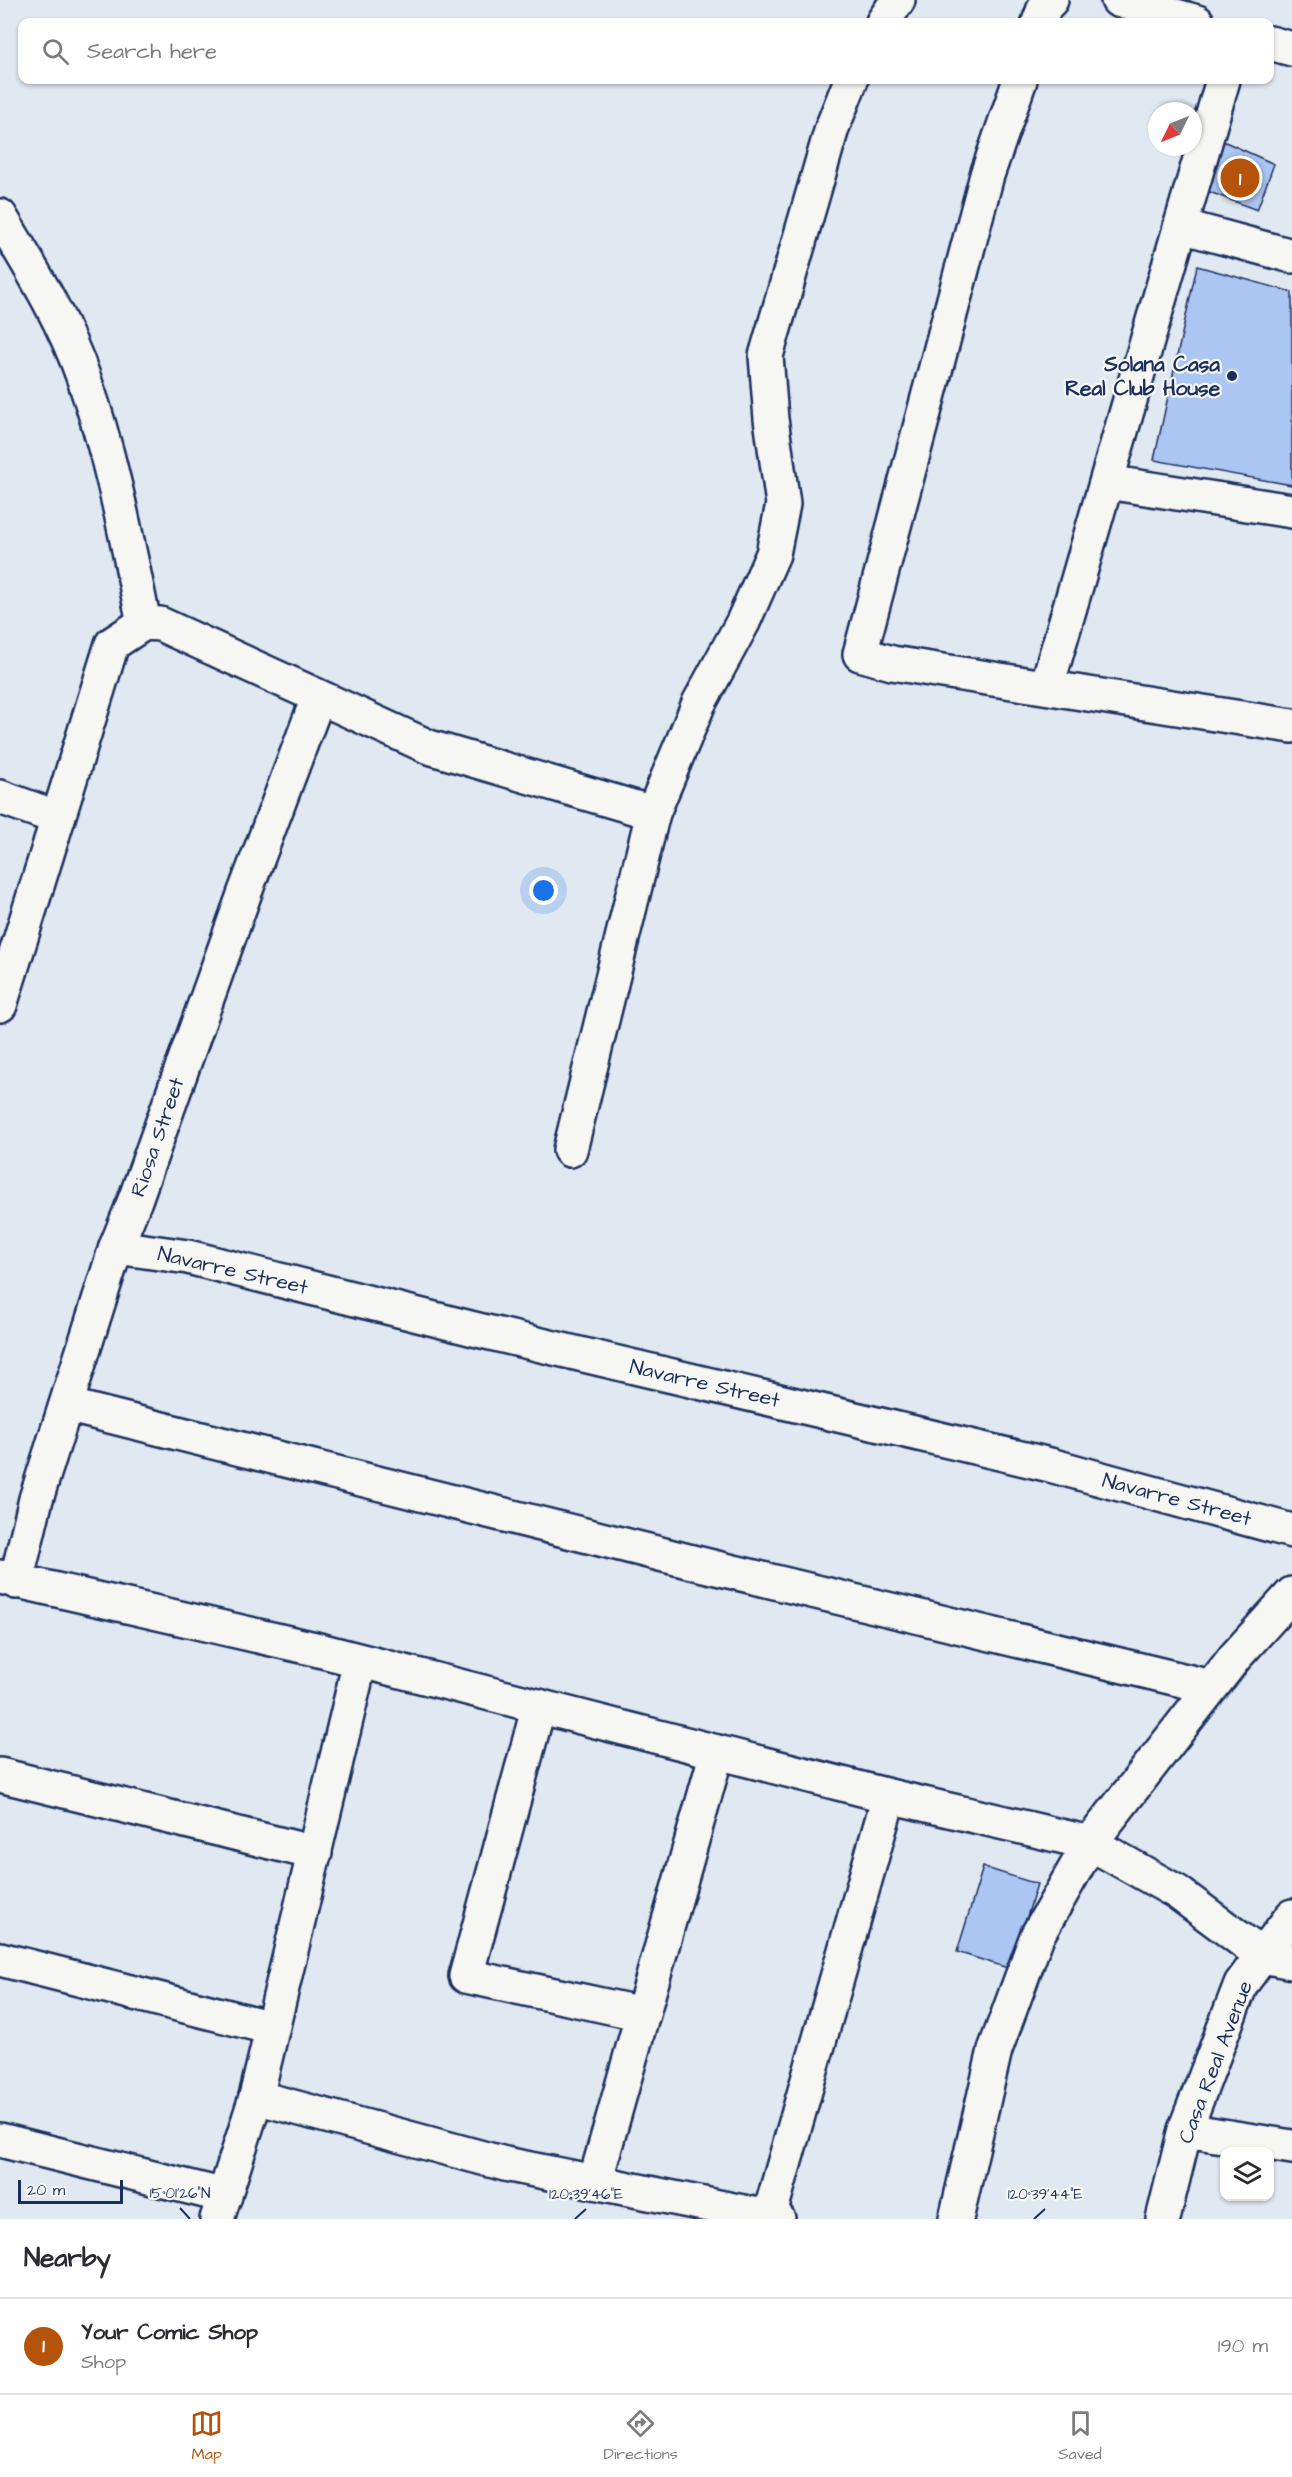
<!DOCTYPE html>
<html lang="en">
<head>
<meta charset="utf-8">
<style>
	:root { --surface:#fff; --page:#f2f2f3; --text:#2b2b33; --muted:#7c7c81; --line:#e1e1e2; --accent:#b45309 }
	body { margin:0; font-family:"Architects Daughter",sans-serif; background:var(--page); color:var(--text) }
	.controls { position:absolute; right:18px; bottom:18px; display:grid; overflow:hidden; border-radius:12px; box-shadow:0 2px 4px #0004 }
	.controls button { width:54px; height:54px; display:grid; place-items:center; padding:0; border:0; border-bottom:2px solid var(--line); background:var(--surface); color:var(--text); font:30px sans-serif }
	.compass { position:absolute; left:1148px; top:102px; width:54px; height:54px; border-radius:50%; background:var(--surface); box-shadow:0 2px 4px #0004; rotate:227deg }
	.scale { position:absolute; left:18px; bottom:15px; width:105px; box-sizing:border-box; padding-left:6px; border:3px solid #1b2f5e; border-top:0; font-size:16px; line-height:21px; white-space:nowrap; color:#1b2f5e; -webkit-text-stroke:4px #f6f6f2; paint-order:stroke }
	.you { position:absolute; left:544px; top:891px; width:21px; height:21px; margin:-15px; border:4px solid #fff; border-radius:50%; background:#1a73e8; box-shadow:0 0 0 9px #1a73e833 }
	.badge { display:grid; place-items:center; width:39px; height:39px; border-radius:50%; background:var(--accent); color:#fff; font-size:20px; font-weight:700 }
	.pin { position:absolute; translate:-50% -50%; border:3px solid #fff; box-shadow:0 2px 6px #0006 }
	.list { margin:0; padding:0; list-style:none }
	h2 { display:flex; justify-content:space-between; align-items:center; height:78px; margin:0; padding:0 24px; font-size:26px }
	h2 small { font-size:20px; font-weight:400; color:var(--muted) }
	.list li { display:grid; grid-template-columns:39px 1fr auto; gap:18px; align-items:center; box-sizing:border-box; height:96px; padding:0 24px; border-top:2px solid var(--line) }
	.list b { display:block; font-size:22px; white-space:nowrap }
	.list p { margin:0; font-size:20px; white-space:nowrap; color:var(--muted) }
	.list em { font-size:20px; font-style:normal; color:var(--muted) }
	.icon { flex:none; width:33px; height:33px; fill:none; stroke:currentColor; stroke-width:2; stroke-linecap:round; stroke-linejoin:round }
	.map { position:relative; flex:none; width:1292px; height:2219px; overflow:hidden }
	.search { position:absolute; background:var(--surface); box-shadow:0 2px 4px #0004; left:18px; right:18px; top:18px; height:66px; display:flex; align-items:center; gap:15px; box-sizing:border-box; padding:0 21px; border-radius:12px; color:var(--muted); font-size:22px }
	.sheet { height:174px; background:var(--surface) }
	nav { display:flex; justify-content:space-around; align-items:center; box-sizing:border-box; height:84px; border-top:2px solid var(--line); background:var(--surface); font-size:16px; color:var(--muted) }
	nav a { display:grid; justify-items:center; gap:3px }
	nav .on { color:var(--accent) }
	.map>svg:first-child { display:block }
	.building { fill:#acc6f3; stroke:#1b2f5e; stroke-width:1.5 }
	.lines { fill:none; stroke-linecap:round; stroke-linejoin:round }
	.minor-casing { stroke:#1b2f5e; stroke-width:38 }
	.minor { stroke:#f6f6f2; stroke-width:33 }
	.ticks { fill:none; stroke:#1b2f5e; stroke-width:2 }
	.poi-dot { fill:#1b2f5e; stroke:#f6f6f2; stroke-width:2 }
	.labels { text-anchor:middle; stroke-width:4.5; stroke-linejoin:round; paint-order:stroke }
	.poi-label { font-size:21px; font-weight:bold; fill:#1b2f5e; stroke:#f6f6f2; text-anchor:end }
	.street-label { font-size:21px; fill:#1b2f5e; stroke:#f6f6f2 }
	.ticks-label { font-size:15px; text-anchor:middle; fill:#1b2f5e; stroke:#f6f6f2; stroke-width:4.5; stroke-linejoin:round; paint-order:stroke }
</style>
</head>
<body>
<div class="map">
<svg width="1292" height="2219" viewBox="0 0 1292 2219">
	<rect width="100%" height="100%" fill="#e0e8f2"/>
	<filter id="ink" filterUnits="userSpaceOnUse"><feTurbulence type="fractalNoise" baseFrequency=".0167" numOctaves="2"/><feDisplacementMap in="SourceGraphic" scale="12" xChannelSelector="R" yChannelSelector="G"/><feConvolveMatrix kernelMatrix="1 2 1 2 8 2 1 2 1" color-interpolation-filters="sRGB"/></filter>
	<g filter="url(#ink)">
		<g class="building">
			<path d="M1221,140L1274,164L1257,210L1207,191Z"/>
			<path d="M1197,266L1292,292V485L1154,460Z"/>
			<path d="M983,1867L1037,1884L1011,1969L957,1952Z"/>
		</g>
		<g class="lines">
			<g class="minor-casing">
				<g id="minor">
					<path d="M1118,0L1197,22"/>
					<path d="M883,22L898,0"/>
					<path d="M1039,22L1045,6L1051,0"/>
					<path d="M1270,43L1292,49"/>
					<path d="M1020,80L987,175L860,654L892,663L1292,726"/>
					<path d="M0,216C31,268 64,321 84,379C112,458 127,541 144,623"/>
					<path d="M1181,226L1292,256"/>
					<path d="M1107,482L1292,511"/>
					<path d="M1047,686L1223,80"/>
					<path d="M0,797L58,818"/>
					<path d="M0,1005L112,644L144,623L160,624L429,747L653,813"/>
					<path d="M570,1150L653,813L699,703L743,622L773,554L783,504L771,419L766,356L832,128L851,80"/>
					<path d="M116,1247L188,1257L478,1330L1050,1465L1292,1531"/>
					<path d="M66,1405L700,1564L1211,1687"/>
					<path d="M0,1577L311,1648L889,1796L1090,1843L1177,1892L1263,1956L1292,1962"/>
					<path d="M16,1582L36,1499L116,1247L135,1200L245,892L318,698"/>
					<path d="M539,1706L466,1976L643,2014"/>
					<path d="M0,1775L315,1853"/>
					<path d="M0,1959L272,2028"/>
					<path d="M256,2097L505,2164L778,2219"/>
					<path d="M1185,2130L1292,2147"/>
					<path d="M0,2140L225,2196"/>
					<path d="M595,2182L717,1752"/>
					<path d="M769,2217L889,1796"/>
					<path d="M217,2219L256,2097L360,1661"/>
					<path d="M956,2219L995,2050L1037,1936L1090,1843L1235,1657L1292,1594"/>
					<path d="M1163,2219L1185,2130L1241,1984L1292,1916"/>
				</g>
			</g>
			<use href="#minor" class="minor"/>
		</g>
	</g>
	<path class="ticks" d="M180,2208L190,2219M575,2219L586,2209M1034,2219L1045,2209"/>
	<circle class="poi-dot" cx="1232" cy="376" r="6"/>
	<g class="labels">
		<g class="poi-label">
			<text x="1220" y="371">Solana Casa<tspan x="1220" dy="24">Real Club House</tspan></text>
		</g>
		<g class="street-label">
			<text transform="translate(157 1137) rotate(-71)" y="7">Riosa Street</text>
			<text transform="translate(233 1270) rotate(13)" y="7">Navarre Street</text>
			<text transform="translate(705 1383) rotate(13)" y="7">Navarre Street</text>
			<text transform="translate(1177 1499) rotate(15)" y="7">Navarre Street</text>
			<text transform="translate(1215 2062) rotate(-69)" y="7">Casa Real Avenue</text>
		</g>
	</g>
	<g class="ticks-label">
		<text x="180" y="2198">15°01'26"N</text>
		<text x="586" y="2199">120°39'46"E</text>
		<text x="1045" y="2199">120°39'44"E</text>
	</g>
</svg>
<div class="controls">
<button><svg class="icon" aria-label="layers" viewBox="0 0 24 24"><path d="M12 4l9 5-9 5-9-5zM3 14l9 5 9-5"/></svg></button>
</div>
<svg class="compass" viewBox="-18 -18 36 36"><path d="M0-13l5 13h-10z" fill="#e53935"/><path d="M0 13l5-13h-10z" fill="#7c7c81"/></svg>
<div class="scale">20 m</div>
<div class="you"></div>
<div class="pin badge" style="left:1240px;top:178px">1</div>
<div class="search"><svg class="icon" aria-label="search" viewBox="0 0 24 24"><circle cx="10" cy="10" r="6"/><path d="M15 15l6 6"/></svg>Search here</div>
</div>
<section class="sheet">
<h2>Nearby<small></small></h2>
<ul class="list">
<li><span class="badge">1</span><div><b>Your Comic Shop</b><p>Shop</p></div><em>190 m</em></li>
</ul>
</section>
<nav>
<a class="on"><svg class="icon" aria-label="map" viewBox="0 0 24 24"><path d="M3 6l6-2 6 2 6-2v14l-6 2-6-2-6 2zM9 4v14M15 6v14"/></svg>Map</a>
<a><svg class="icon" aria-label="directions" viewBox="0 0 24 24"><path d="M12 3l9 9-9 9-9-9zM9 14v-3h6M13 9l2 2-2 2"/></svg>Directions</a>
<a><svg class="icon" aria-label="saved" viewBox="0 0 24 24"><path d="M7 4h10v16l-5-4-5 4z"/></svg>Saved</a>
</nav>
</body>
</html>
